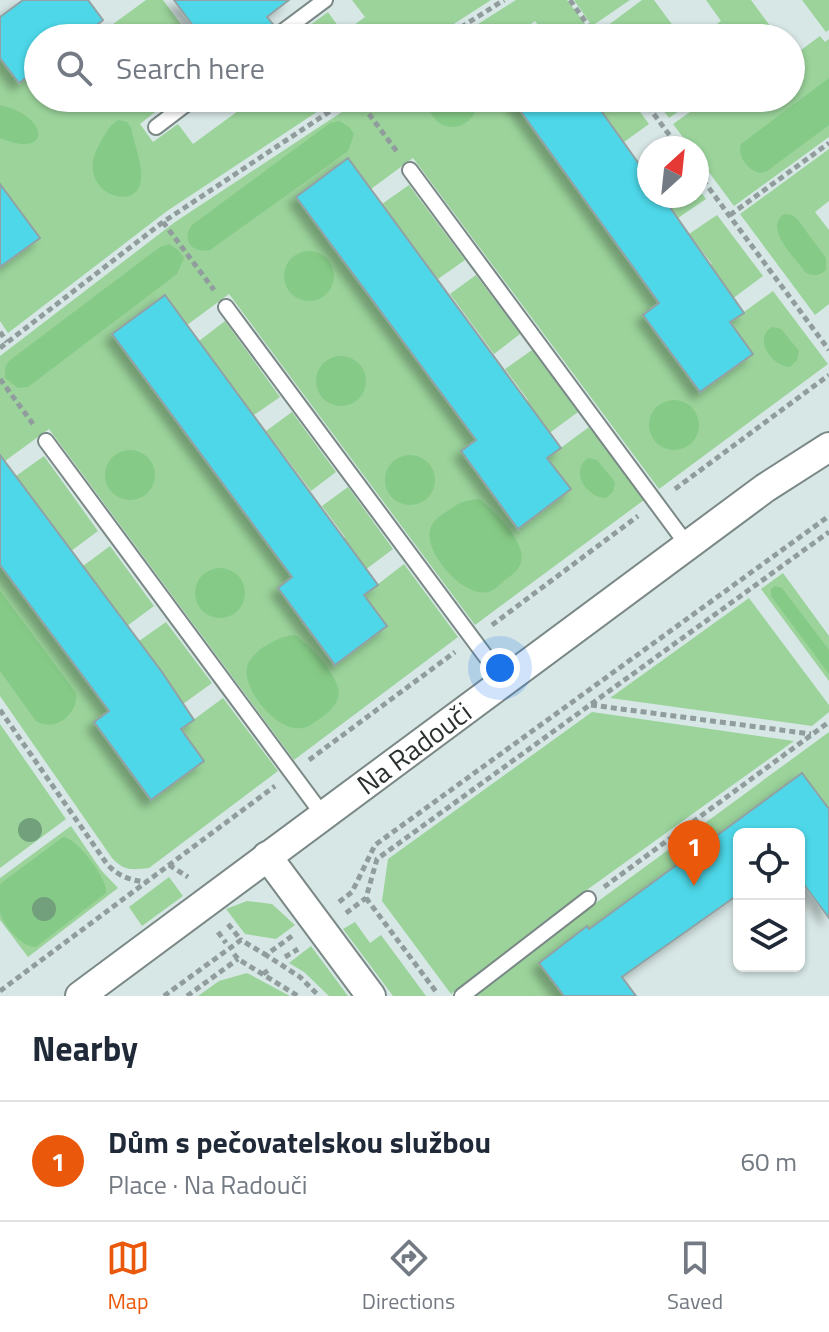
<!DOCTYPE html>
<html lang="en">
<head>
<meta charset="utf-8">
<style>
	:root { --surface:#fff; --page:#f6f6f7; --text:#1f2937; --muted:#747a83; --line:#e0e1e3; --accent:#ea580c }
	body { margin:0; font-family:"Titillium Web",sans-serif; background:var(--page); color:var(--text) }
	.controls { position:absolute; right:24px; bottom:24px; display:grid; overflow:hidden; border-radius:12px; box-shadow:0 2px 6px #0004 }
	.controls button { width:72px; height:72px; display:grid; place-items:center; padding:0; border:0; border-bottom:2px solid var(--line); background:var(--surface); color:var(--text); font:40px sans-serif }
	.compass { position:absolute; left:637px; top:136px; width:72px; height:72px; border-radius:50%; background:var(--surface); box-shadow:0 2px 6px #0004; rotate:27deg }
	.you { position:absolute; left:500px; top:668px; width:28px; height:28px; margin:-20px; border:6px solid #fff; border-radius:50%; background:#1a73e8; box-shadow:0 0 0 12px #1a73e833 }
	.badge { display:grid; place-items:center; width:52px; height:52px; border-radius:50%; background:var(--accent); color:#fff; font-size:26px; font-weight:700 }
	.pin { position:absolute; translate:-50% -66px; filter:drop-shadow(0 2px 4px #0008) }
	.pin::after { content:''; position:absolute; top:42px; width:28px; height:24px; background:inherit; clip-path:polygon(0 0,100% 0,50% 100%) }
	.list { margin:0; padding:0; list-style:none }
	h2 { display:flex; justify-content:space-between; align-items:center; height:104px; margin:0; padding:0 32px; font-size:34px }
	h2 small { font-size:26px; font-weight:400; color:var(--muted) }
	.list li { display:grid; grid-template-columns:52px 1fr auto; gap:24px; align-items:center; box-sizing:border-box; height:120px; padding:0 32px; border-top:2px solid var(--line) }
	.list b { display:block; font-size:30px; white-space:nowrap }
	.list p { margin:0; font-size:26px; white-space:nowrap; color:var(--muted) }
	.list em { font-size:26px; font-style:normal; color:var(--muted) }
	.icon { flex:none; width:44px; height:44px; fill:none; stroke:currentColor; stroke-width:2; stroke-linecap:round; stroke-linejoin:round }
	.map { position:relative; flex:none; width:829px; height:996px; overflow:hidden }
	.search { position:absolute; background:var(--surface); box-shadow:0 2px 6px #0004; left:24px; right:24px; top:24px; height:88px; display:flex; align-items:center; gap:20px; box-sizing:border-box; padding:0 28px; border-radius:44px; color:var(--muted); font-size:30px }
	.sheet { height:224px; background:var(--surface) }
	nav { display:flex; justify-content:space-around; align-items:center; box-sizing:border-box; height:112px; border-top:2px solid var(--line); background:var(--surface); font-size:22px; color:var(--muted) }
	nav a { display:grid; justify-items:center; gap:4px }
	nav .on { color:var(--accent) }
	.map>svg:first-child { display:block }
	.green { fill:#9bd39b }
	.forest { fill:#85ca86 }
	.building { fill:#4ed7e8; stroke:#92a1a3; stroke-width:2; filter:url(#shadow) }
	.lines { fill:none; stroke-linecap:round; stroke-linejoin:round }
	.service-casing { stroke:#7a8886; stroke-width:18 }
	.minor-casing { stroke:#7a8886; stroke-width:32 }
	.path { stroke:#919d9c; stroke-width:5; stroke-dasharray:6 4; stroke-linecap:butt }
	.service { stroke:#fff; stroke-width:14 }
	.minor { stroke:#fff; stroke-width:28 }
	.tree { fill:#72a07c }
	.labels { text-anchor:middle; stroke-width:6; stroke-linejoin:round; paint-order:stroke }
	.street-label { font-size:28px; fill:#2b3130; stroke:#fff }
</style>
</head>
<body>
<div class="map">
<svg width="829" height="996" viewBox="0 0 829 996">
	<defs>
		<filter id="shadow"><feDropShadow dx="-7" dy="7" stdDeviation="4" flood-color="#0004"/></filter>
	</defs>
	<rect width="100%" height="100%" fill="#d7e7e5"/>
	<g class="green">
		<path d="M146,0H163L191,38H117L109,27Z"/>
		<path d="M352,0H491L432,38H307L302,31L328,12L343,33L365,17Z"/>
		<path d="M516,0H567L589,29L575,38H548L535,21L511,38H456Z"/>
		<path d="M574,0H630L592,26Z"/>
		<path d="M642,0H654L682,38H609L603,29Z"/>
		<path d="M706,0H751L779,38H698L721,21Z"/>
		<path d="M802,0H829V30L826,32Z"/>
		<path d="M820,36L825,42L829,39V137L734,206L697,156V148H691L673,124L710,98H791V54L793,56Z"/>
		<path d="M0,58C14,68 35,79 38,98L45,102L52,98H151L159,109L140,124L153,142L178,124L193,144L242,108L235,98H338L167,211L8,333L0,321V267L39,238L0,184Z"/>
		<path d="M363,98H511L659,303L644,315L700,392L753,354L730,322L773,291L828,364L659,489L413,158L371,189L348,158L296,197L476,439L461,451L518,528L570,489L547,458L589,427L644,500L475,625L229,294L187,325L164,295L112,334L292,577L278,588L334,665L387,626L364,595L404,564L458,637L294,760L49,429L5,461L0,455V356L175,222Z"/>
		<path d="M592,98H630L649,124L624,142Z"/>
		<path d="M654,98H698L669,118Z"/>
		<path d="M829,149V201L815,212L829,230V304L815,315L740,214Z"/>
		<path d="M409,185L465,260L438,279L382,204Z"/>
		<path d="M697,187L706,199L678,218L662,196H697Z"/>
		<path d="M717,215L763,276L720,308L697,276L712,264L689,234Z"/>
		<path d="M476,275L520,334L494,354L450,294Z"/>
		<path d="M225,321L280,397L254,415L199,341Z"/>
		<path d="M532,350L578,412L536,443L513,412L528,400L505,369Z"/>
		<path d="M292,412L336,472L311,491L266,431Z"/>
		<path d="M44,456L98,531L71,551L16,476Z"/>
		<path d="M348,487L393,549L353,579L330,549L345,537L322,506Z"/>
		<path d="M110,546L154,606L127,626L83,566Z"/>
		<path d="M0,565L109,711L94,723L151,799L181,729L223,698L278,771L149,868C132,870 124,871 112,858L0,696Z"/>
		<path d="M783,573L829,636V681L761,589Z"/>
		<path d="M749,598L829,705V712L812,726L610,698Z"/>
		<path d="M166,622L212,683L183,704L139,641Z"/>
		<path d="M592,712L794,741L584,892L451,994L382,901L388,859Z"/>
		<path d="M0,724L66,819L0,868Z"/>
		<path d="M829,732V809L802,773L589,929L587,926L540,963L564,996H475L593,905Z"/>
		<path d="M71,826L101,870L118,888L28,957L0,920V878Z"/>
		<path d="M169,877L183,896L142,926L129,907Z"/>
		<path d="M247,901L272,904L295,925L276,939L245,934L226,909Z"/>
		<path d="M355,922L370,943L381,935L426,996H393L343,929Z"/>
		<path d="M311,946L348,996H329L304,972L289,963Z"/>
		<path d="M247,973L290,996H198L219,981Z"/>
	</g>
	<g class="forest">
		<path d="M829,78V125L767,171L760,173C748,171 737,156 741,144Z"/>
		<path d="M428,98H480C472,140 427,133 428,98Z"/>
		<path d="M0,105C50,116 52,160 0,138Z"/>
		<path d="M118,120L127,122L131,128C134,143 142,162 141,178C140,216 72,192 99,145C105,135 108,126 118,120Z"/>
		<path d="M339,121L349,127L354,134L348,151L210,250C192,254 181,240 192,225L330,123Z"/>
		<path d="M784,214L792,215L797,219L826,258V270C819,276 814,276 806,273C796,258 763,229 784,214Z"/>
		<path d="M169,244L178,250L184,258L177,274L28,387L18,388L5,378V368L9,361L160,247Z"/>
		<circle cx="309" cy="276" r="25"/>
		<path d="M772,327L781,329L799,351L797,360L790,367C771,366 753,339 772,327Z"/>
		<circle cx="341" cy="381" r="25"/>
		<circle cx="674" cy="425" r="25"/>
		<circle cx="130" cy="475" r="25"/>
		<circle cx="410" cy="480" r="25"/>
		<path d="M588,458L597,460L615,482L613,492L606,498C587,498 569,471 588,458Z"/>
		<path d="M479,499C493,509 527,543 521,562C518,571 512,575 505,580C501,583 496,589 491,591C466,602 424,553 430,530C432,522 439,516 446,512C457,504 464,500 479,499Z"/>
		<circle cx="220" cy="593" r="25"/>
		<path d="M775,586L782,588L829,650V674L771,596V589Z"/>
		<path d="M0,591L76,693C79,714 54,733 36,721L0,671Z"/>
		<path d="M295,635C310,645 344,680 338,698C334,710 322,717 312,724C285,744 241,690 247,667C249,659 256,653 262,648C274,641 281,636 295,635Z"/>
		<path d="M63,837C77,838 108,879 106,893L36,947C22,948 3,925 0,912C0,903 0,893 0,884Z"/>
	</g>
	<g class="building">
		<path d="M23,0H88L103,20L96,26L105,38H38V69L19,83L0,58V17Z"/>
		<path d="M174,0H289L267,17L273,24L255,38H202Z"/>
		<path d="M511,98H592L649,178V196H662L744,313L730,322L753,354L700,392L643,315L659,303Z"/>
		<path d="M348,158L561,448L547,458L571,489L518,529L461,451L476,440L296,197Z"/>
		<path d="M0,184L40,238L0,267Z"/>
		<path d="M165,295L378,585L364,595L387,626L335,665L278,588L292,577L112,334Z"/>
		<path d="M0,455L162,672L194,720L181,729L204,761L151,800L94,722L109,711L0,565Z"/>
		<path d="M802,773L829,809V918L799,878V834H739V894L622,977L636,996H564L539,963L587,926L589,929Z"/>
	</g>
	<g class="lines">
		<g class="service-casing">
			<g id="service">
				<path d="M274,38L325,0"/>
				<path d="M156,127L194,98"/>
				<path d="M410,170L688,546"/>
				<path d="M226,307L504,681"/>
				<path d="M46,441L323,815"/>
				<path d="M462,996L588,899"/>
			</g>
		</g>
		<g class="minor-casing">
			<g id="minor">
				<path d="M267,856L371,996"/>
				<path id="s1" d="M80,996L765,488L829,447"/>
			</g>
		</g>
		<g class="path">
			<path d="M570,0L597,38"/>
			<path d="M444,38L504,0"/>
			<path d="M357,98L398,153"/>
			<path d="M642,98L679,148"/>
			<path d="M697,172L829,350"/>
			<path d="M730,215L829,143"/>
			<path d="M163,222L214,290"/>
			<path d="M0,332L7,342"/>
			<path d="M0,348L163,222L350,98"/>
			<path d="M0,379L33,424"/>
			<path d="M675,489L829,375"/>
			<path d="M492,625L638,516"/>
			<path d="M591,705L811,734"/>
			<path d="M0,710L107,864C118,876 129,880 145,882"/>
			<path d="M309,760L455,652"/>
			<path d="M169,865L188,877"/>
			<path d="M604,887L829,722"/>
			<path d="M366,898L437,993"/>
			<path d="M339,902L352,892L375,845L829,516"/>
			<path d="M346,913L366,898L377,859L829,532"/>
			<path d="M228,924L241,940"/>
			<path d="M218,932L226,943"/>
			<path d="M292,936L266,955L300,977L319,996"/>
			<path d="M234,954L238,959L298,996"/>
			<path d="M285,957L298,949"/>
			<path d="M263,974L271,968"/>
			<path d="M0,991L275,786"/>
			<path d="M164,996L241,940L266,955"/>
			<path d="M187,996L238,959"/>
		</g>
		<use href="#service" class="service"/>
		<use href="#minor" class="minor"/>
	</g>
	<g class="tree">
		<circle cx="30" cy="830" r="12"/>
		<circle cx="44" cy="909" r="12"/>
	</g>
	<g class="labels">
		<g class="street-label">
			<text dy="10" stroke="none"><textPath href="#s1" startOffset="416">Na Radouči</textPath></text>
		</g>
	</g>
</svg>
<div class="controls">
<button><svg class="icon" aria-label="locate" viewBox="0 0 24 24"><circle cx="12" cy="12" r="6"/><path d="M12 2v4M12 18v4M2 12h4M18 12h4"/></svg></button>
<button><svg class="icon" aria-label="layers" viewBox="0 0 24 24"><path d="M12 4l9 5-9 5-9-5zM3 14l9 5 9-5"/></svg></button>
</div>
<svg class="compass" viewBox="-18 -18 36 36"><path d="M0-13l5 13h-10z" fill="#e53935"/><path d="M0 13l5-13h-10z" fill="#747a83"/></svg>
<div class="you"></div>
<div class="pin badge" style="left:694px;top:886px">1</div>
<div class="search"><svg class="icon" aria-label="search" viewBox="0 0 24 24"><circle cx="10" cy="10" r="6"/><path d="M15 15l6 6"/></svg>Search here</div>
</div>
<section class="sheet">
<h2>Nearby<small></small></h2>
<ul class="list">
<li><span class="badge">1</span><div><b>Dům s pečovatelskou službou</b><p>Place · Na Radouči</p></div><em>60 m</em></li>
</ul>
</section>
<nav>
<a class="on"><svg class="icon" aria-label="map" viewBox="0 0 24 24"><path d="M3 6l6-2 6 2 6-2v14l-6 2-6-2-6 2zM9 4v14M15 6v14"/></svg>Map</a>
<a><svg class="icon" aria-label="directions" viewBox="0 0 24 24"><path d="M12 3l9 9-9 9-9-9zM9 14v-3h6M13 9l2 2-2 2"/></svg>Directions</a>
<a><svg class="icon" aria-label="saved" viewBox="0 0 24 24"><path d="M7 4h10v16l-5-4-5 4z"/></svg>Saved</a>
</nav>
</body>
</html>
